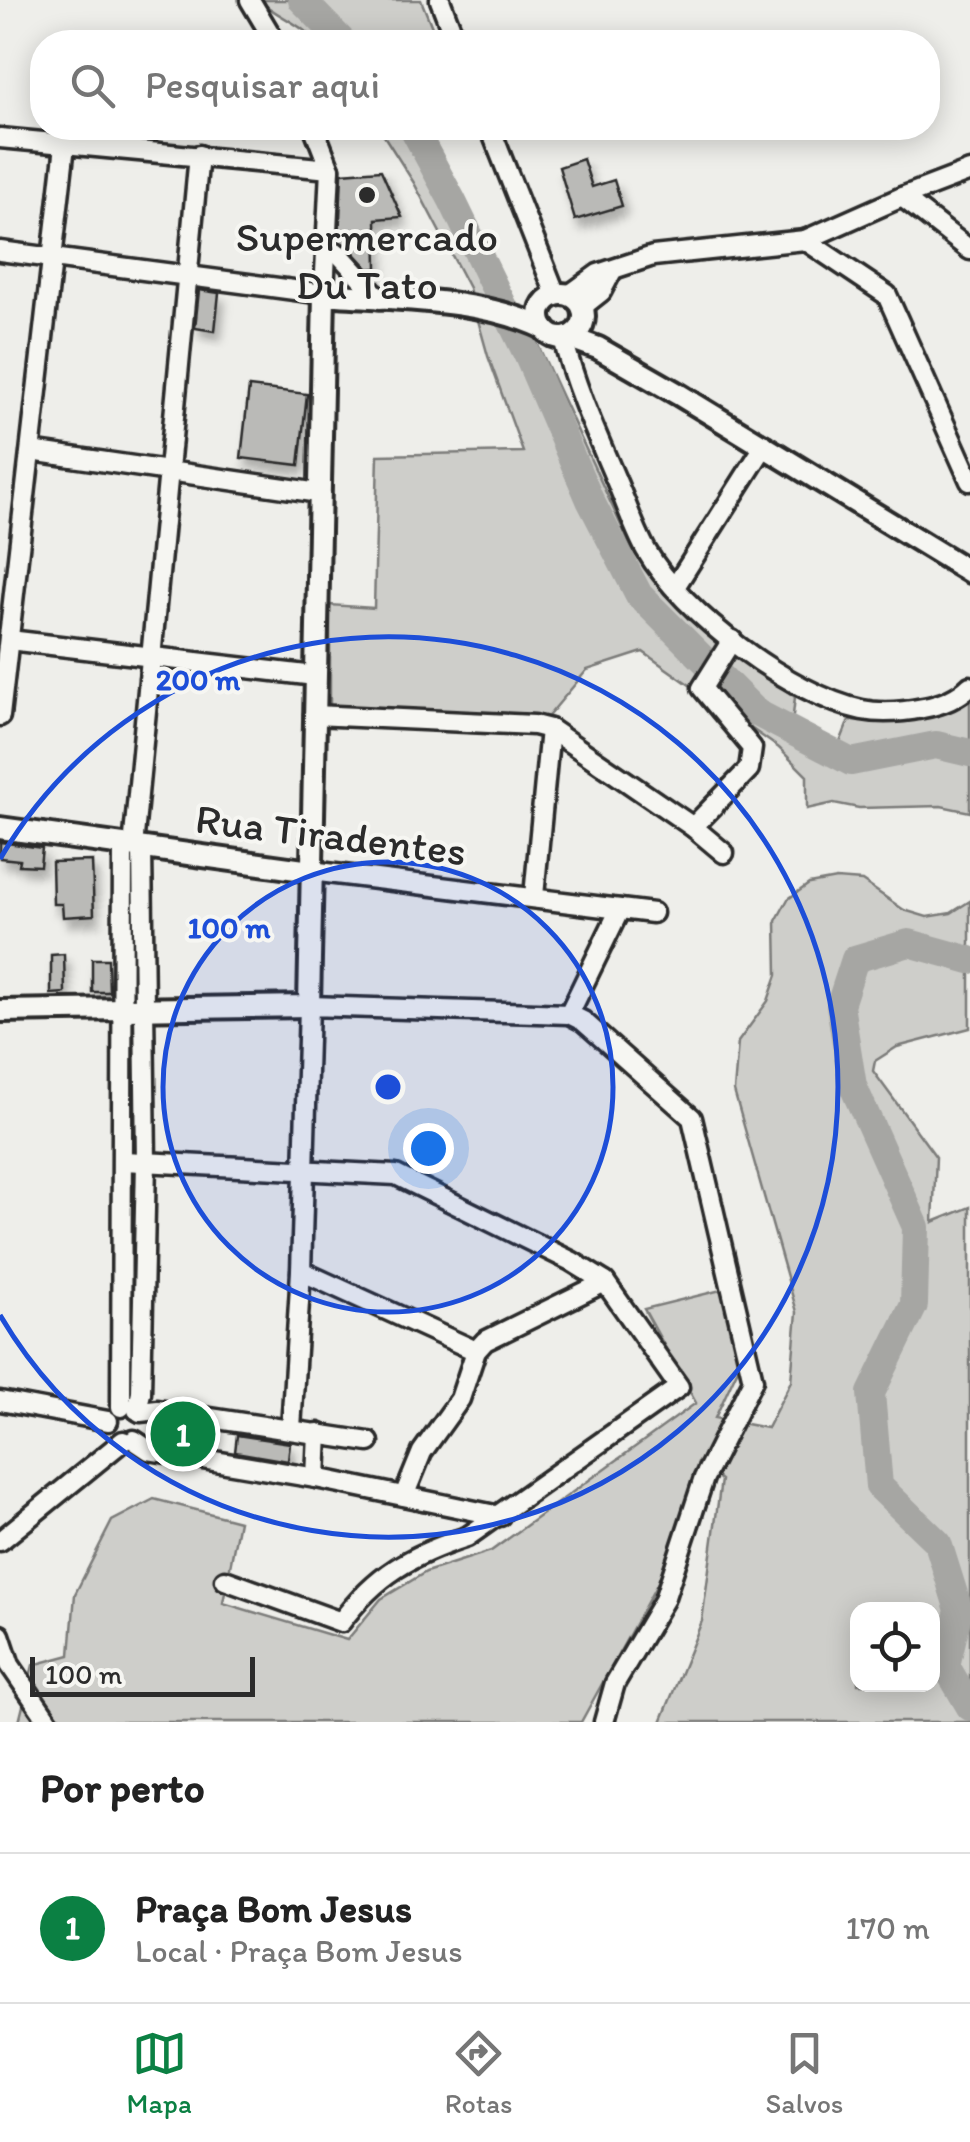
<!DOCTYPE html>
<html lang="pt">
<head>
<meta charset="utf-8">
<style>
	:root { --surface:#fff; --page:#f2f2f2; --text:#222; --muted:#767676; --line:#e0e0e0; --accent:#0b8043 }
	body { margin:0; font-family:Itim,sans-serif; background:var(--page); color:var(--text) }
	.controls { position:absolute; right:30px; bottom:30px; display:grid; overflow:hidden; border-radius:20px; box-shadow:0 5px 25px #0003 }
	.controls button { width:90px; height:90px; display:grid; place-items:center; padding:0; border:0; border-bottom:2px solid var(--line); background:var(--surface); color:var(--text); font:50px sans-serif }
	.scale { position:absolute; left:30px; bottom:25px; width:225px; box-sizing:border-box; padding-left:10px; border:5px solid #2b2b2b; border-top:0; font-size:28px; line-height:35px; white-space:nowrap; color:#2b2b2b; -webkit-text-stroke:8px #f6f6f2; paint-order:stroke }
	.you { position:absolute; left:428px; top:1148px; width:35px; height:35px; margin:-25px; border:8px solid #fff; border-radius:50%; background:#1a73e8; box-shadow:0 0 0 15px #1a73e833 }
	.badge { display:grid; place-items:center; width:65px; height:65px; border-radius:50%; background:var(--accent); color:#fff; font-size:32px; font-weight:700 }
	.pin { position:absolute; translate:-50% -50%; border:5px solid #fff; box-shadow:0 2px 10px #0006 }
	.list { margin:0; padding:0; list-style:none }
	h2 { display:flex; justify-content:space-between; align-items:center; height:130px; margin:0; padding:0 40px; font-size:42px }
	h2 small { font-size:32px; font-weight:400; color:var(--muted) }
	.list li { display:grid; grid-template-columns:65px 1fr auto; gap:30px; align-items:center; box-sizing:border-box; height:150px; padding:0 40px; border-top:2px solid var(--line) }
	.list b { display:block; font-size:38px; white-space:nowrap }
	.list p { margin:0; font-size:32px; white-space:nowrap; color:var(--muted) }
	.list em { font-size:32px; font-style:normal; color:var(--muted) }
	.icon { flex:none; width:55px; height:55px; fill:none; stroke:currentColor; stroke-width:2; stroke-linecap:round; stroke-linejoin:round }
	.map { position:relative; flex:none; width:970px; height:1722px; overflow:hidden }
	.search { position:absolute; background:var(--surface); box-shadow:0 5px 25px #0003; left:30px; right:30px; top:30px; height:110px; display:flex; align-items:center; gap:25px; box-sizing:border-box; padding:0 35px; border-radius:40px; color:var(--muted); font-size:38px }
	.sheet { height:280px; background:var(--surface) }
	nav { display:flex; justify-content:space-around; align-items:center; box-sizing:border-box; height:140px; border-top:2px solid var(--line); background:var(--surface); font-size:28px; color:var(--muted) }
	nav a { display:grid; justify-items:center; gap:5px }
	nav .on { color:var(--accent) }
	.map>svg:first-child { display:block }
	.green { fill:#cececa; stroke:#7c7c7a; stroke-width:2.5; fill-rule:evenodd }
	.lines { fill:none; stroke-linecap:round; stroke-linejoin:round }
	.river { stroke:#a6a6a3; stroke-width:28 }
	.building { fill:#babab7; stroke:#2b2b2b; stroke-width:2.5; filter:url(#shadow) }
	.minor-casing { stroke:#2b2b2b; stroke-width:25 }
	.major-casing { stroke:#2b2b2b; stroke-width:28 }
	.minor { stroke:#f6f6f2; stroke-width:18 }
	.major { stroke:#f6f6f2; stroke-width:20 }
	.ring { fill:none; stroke:#1d4ed8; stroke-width:5 }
	.poi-dot { fill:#2b2b2b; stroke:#f6f6f2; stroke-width:4 }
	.labels { text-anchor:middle; stroke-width:8; stroke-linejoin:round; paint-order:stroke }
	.poi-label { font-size:42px; fill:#2b2b2b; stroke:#f6f6f2 }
	.street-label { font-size:42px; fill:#2b2b2b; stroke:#f6f6f2 }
	.centre { fill:#1d4ed8; stroke:#f6f6f2; stroke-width:5 }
	.ring-label { font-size:30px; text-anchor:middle; font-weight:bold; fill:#1d4ed8; stroke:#f6f6f2; stroke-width:8; stroke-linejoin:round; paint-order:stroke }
</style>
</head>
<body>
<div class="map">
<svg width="970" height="1722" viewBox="0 0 970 1722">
	<defs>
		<filter id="shadow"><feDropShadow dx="5" dy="9" stdDeviation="5" flood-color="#0004"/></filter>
	</defs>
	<rect width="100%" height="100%" fill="#eeeeea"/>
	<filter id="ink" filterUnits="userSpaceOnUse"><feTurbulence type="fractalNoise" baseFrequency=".01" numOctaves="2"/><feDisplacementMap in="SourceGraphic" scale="20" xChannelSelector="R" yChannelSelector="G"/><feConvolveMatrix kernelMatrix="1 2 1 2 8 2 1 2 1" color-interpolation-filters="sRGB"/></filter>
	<g filter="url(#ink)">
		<g class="green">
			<path d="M259,0H421L438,42H316C302,24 276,16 259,0Z"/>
			<path d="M379,128H447L431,134L499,289L537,343L632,549L664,593L715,639L795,697L792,724L839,745L849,720C896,723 929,726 970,699V812L941,806L859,808L834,803L807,809V776L779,748L643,652L587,670L545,720L330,705V605L374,608L378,455L523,452L488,356L469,288L414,183Z"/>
			<path d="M836,879L862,881L904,910L927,917L951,913L970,901V1028L897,1047L875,1061L873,1071L936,1157L933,1222L970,1207V1722H661L702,1621L721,1480L698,1462L667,1566L581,1722H19L33,1665L70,1655L75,1594L112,1521L154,1499L239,1521L223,1603L347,1640L381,1599L426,1572L491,1551L696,1403L644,1309L721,1290L741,1362L715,1418L767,1428L791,1381L797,1312L734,1091L738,1042L768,1001L777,975L776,921L788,899L809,884ZM858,1610H932V1684H858Z"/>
		</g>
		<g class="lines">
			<g class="river">
				<path d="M302,0L343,42"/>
				<path d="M413,128L452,200L527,354L590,500L639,595L757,713L851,762L936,745L970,753"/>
				<path d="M970,960L909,943L855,959L840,1005L853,1086L916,1227L914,1305L871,1393L879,1486L938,1543L959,1610L946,1666L970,1707"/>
			</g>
		</g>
		<g class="building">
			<path d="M583,159L592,187L614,180L622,206L575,220L559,167Z"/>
			<path d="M381,170L402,217L376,219L377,268L369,269L348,246L339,241L342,173Z"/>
			<path d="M199,290L219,293L215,331L195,328Z"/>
			<path d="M249,387L307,394L299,465L241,458Z"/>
			<path d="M0,842L42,848L40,866L19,865L20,860L0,858Z"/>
			<path d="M92,861L94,915L63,917L62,904H53L52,862Z"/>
			<path d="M64,954L65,993L51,994V955Z"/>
			<path d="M92,959H108L109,992H92Z"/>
			<path d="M237,1435L290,1443L288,1461L235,1452Z"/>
		</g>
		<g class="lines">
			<g class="minor-casing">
				<g id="minor">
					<path d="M250,0L275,42"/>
					<path d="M440,0L456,42"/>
					<path d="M490,128L556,295"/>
					<path d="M0,138L330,169"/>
					<path d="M902,197L970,250"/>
					<path d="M805,240L902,197L970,171"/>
					<path d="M326,250L339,254L380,299"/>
					<path d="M0,251L324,294L330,169L314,128"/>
					<path d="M569,295L598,274L653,256L805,240L887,295L970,481"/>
					<path d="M582,307L601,292L612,271"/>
					<path d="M563,338C575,387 596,433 616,480C626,503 634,528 646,550C682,613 791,695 862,710C882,714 903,712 923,708C940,705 958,698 970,686"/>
					<path d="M31,451L319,493"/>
					<path d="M675,587L765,445"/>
					<path d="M9,640L315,676"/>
					<path d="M314,715L534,725L550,729L693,827L724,853"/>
					<path d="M0,716L65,145"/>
					<path d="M693,827L749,769L752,748L702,688L732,640"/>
					<path d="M133,847L199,155"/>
					<path d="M311,871L653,913"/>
					<path d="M534,896L550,729"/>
					<path d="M569,1014L620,909"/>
					<path d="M123,1161L396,1175L571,1261L605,1282L679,1387L467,1537C411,1555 376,1575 341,1622L225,1580"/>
					<path d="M301,1271L476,1351"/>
					<path d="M0,1401L108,1421"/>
					<path d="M121,1407L123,846"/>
					<path d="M137,1410L141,1393L146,1162L142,848"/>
					<path d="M140,1412L158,1410L369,1442"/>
					<path d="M291,1428L301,1271L309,1006L569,1014L583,1021L692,1118L753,1380L704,1478L664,1600L615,1683L604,1722"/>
					<path d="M134,1440L149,1450L316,1478L500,1516"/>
					<path d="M316,1478L318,1433"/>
					<path d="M404,1496L422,1452L460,1399L476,1351L485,1341L605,1282"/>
					<path d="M0,1541L123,1441"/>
					<path d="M0,1635L10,1665L49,1722"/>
				</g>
			</g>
			<g class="major-casing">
				<g id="major">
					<circle cx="562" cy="316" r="22"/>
					<path d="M568,337L598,348L678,394L970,572"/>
					<path d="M0,828L311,871"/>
					<path d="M0,1011L309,1006L324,294C397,300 477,297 544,328"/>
				</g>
			</g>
			<use href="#minor" class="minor"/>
			<use href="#major" class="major"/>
		</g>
	</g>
	<circle cx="388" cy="1087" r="225" fill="#1d4ed8" fill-opacity=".12"/>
	<g class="ring">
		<circle cx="388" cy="1087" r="225"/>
		<path d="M0 859A450 450 0 1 1 0 1315"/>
	</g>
	<circle class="poi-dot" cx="367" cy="195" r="10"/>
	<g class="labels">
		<g class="poi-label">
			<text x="367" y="251">Supermercado<tspan x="367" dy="48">Du Tato</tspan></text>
		</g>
		<g class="street-label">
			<text transform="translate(331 834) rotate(7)" y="15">Rua Tiradentes</text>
		</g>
	</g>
	<circle cx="388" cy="1087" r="15" class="centre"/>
	<g class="ring-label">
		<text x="198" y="690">200 m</text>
		<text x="229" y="938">100 m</text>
	</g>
</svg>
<div class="controls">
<button><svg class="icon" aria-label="locate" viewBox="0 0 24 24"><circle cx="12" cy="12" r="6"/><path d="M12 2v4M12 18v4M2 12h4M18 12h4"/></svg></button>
</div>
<div class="scale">100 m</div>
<div class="you"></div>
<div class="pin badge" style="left:183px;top:1434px">1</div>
<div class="search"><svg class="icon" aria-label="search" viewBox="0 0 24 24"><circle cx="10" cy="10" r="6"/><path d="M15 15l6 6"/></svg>Pesquisar aqui</div>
</div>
<section class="sheet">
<h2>Por perto<small></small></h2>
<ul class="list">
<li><span class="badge">1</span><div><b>Praça Bom Jesus</b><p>Local · Praça Bom Jesus</p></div><em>170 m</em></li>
</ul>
</section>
<nav>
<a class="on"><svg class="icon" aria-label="map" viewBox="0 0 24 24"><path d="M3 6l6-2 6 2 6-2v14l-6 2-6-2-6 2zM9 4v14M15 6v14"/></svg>Mapa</a>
<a><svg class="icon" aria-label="directions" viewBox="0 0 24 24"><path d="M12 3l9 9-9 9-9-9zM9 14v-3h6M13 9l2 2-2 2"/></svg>Rotas</a>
<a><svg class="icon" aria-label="saved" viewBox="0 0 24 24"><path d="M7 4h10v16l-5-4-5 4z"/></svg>Salvos</a>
</nav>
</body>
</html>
